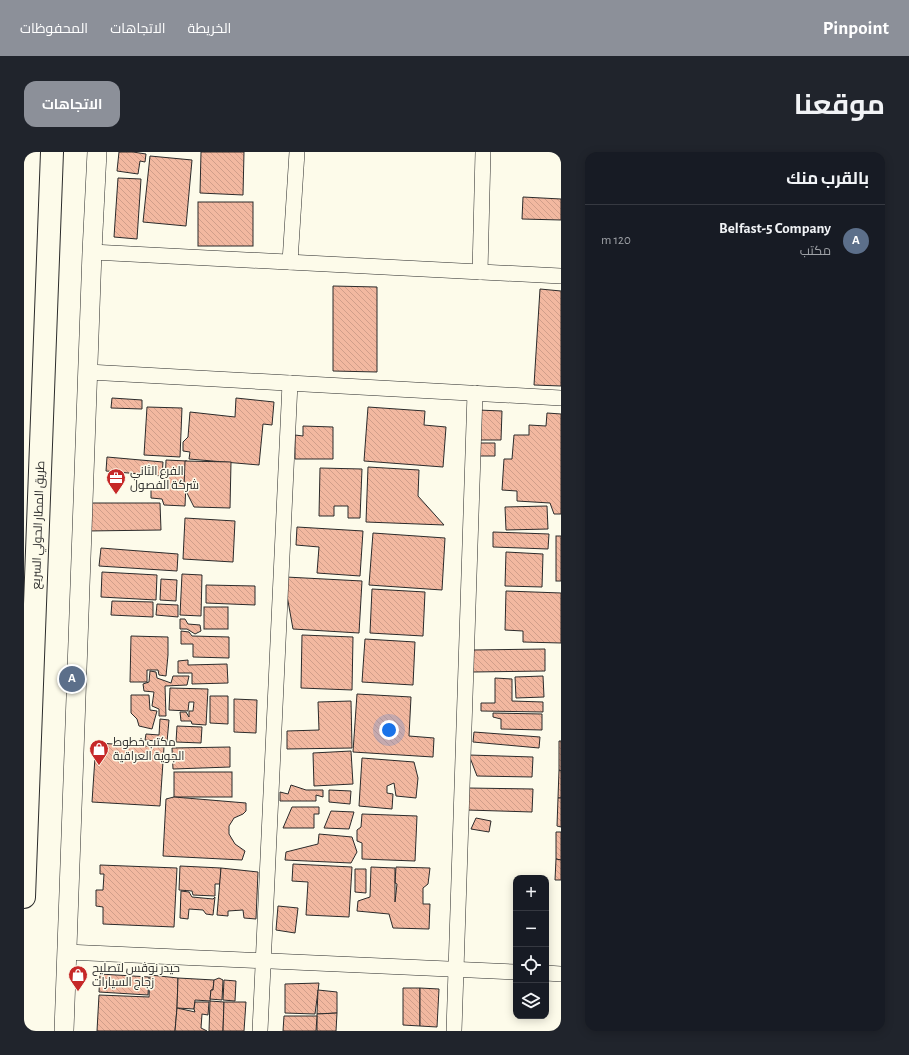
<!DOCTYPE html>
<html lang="ar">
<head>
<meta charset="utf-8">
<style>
	:root { --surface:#171b24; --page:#20242c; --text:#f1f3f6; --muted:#9ea1a6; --line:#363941; --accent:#8c9099 }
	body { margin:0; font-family:"Alegreya Sans",Cairo,sans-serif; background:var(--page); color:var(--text); direction:rtl }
	.controls { position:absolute; right:12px; bottom:12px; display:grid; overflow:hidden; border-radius:8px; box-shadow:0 2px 10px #0003 }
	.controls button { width:36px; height:36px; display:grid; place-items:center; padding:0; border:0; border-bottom:1px solid var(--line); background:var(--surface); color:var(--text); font:20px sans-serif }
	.you { position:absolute; left:365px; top:578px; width:14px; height:14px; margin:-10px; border:3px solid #fff; border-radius:50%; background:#1a73e8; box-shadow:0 0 0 6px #1a73e833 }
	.badge { display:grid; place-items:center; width:26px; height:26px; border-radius:50%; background:var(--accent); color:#fff; font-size:13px; font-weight:700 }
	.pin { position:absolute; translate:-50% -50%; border:2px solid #fff; box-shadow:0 1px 4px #0006 }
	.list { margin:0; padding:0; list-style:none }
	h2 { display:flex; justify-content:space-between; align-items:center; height:52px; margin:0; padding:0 16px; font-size:17px }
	h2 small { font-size:13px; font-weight:400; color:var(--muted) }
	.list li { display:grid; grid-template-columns:26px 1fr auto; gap:12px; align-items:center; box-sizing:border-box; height:72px; padding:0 16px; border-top:1px solid var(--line) }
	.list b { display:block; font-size:15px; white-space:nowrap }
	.list p { margin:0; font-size:13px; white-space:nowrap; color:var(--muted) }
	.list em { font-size:13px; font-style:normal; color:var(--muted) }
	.icon { flex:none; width:22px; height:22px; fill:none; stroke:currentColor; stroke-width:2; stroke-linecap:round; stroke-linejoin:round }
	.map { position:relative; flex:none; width:537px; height:879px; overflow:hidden; direction:ltr; border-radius:12px }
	header { display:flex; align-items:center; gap:24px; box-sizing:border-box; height:56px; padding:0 20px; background:var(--accent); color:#fff }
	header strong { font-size:19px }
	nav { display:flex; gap:22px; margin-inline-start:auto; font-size:14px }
	.intro { display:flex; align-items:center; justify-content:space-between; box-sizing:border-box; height:96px; padding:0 24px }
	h1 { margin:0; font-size:28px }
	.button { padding:10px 18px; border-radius:12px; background:var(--accent); color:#fff; font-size:14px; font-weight:700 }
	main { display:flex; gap:24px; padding:0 24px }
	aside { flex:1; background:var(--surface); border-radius:12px; box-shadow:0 2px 10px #0003 }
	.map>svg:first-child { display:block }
	.building { fill:url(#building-back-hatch); stroke:#2b2b2b }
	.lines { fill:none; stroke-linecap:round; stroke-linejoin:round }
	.minor-casing { stroke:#2b2b2b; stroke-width:16 }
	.tertiary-casing { stroke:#2b2b2b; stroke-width:20 }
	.trunk-casing { stroke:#2b2b2b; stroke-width:24 }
	.minor { stroke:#fdfbea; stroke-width:15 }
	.tertiary { stroke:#fdfbea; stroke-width:19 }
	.trunk { stroke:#fdfbea; stroke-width:22 }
	.labels { text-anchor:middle; stroke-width:3; stroke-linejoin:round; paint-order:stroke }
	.poi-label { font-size:12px; fill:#2b2b2b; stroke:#fdfbea; text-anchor:start }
	.street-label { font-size:12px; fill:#2b2b2b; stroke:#fdfbea }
</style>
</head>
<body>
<header>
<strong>Pinpoint</strong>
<nav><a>الخريطة</a><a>الاتجاهات</a><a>المحفوظات</a></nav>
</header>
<div class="intro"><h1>موقعنا</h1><a class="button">الاتجاهات</a></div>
<main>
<aside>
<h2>بالقرب منك<small></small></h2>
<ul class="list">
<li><span class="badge" style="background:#5c6f8a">A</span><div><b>Belfast-5 Company</b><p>مكتب</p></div><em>120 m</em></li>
</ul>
</aside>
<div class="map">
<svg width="537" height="879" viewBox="0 0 537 879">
	<defs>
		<pattern id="building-back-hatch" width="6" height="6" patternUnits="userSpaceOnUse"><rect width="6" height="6" fill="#f2b8a0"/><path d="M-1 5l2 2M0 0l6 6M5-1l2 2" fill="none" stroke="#d09e8a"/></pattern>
	</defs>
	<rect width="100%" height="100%" fill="#fdfbea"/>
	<g class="building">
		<path d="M95,0H109L122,2L121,10L116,9L114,22L93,19Z"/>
		<path d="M177,0H220L219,43L176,41Z"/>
		<path d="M126,4L168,8L162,74L119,70Z"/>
		<path d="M94,26L117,27L113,87L90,85Z"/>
		<path d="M499,45L537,47V68L498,67Z"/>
		<rect x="174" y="50" width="55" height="44"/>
		<path d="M309,134L353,135V220L309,219Z"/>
		<path d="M516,137L537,139V234L510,233Z"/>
		<path d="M88,246L118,248V257L87,256Z"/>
		<path d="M212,246L250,250L248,273L239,272L235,313L165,307L166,300L159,299V290L164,285L166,260L211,265Z"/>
		<path d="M123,255L158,256L156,305L120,303Z"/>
		<path d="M344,255L401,259L400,273L422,275L419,315L340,309Z"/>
		<path d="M454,258L478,259L477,288H453Z"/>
		<path d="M523,261L537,262V362H530L526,351L493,349V339L478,338L480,307H488L490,283H505V273L522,274Z"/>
		<path d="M279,274L309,275V307H271V283L279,284Z"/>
		<path d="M455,291H471V304H454Z"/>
		<path d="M83,305L139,310L138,324L82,319Z"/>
		<path d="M142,308L163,309L161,354L140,353L138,347L127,346V336H141Z"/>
		<path d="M161,309L207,310L206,356L170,355L160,335Z"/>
		<path d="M344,315L395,318L394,344L420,373L342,370Z"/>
		<path d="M296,316L338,317L336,366H324V354H310V364H295Z"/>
		<path d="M63,351H136L137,378L63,379Z"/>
		<path d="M523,354L524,377L482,378L481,355Z"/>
		<path d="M161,366L211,369L209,410L159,407Z"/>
		<path d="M273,375L339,379L336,424L293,421L295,395L272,393Z"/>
		<path d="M469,380L525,382L524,397L469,395Z"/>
		<path d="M349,381L421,386L418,438L345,433Z"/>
		<rect x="532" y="384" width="5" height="45"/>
		<path d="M77,396L154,402L153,419L75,414Z"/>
		<path d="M482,400L519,402L518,435L481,434Z"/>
		<path d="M78,420L133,423L132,448L77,445Z"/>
		<path d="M158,422L178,423L177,464L156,463Z"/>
		<path d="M262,425L338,429L335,481L269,477L262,438Z"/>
		<path d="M137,427L153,428L152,449L136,448Z"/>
		<path d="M182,433L231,434V453L182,451Z"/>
		<path d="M348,437L401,440L399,484L346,481Z"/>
		<path d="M482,439L537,441V491L499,490V479L481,478Z"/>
		<path d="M88,449L129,450V465L87,463Z"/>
		<path d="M133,452L154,453V465L132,463Z"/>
		<rect x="180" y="455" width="24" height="22"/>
		<path d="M156,467H161L164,472L176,473L177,479L171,482L163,477H156Z"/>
		<path d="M157,479L165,480L168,484L205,485V506L169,505V492H157Z"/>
		<path d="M278,483L329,485L328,538L277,536Z"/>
		<path d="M107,484L144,485V503L142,524L135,523L134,518H123V530H106Z"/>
		<path d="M341,487L391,490L389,533L338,530Z"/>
		<path d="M521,497V519L449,520V498Z"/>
		<path d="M164,508V513L203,512L204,531L168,532V521H154V509Z"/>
		<path d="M126,519L132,520L133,526L147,531L149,524H165L163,533L141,534L142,564H135V557L128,554L130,540L120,539L119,532L125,530Z"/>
		<path d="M519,524L520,545L492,546L491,525Z"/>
		<path d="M471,526L488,527V549L519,550V560L457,559V551H471Z"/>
		<path d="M146,536L184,537L182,573L168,572L167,569H157L156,560H162L165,565V559H169L170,550H165L164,559L145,558Z"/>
		<path d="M333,542L387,545L385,584L410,586L409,605L329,600Z"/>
		<path d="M107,543H125L126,558L133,559L128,577L115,574L113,567L107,561Z"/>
		<path d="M186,544H204V572L186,571Z"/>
		<path d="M210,547L233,548L232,581L210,580Z"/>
		<path d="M327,549L328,596L263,597V579L295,578L294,550Z"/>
		<path d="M469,561L518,562V578L477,577V567L469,565Z"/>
		<path d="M136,567L145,568L143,590L121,588L122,582L135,583Z"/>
		<path d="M153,574L178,575L177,591L152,590Z"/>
		<path d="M450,580L516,585L515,596L449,590Z"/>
		<path d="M535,589H537V619L535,618Z"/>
		<path d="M72,591L140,595L136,654L68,650Z"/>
		<path d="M206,595V615L149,617L148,596Z"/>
		<path d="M327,599L329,632L290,634L289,601Z"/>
		<path d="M445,603L509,605L508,625L453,624Z"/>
		<path d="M338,606L390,610L394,626L392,646L372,644L370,631L363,634V641L369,642L368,657L335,654Z"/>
		<path d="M535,618L537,619V646H534Z"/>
		<rect x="150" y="620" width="58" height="25"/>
		<path d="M267,633L282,638H299V645L292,643V649H256V640L264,642Z"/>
		<path d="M444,636L509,637L508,660L443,658Z"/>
		<path d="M305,638L327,639L326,652L305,650Z"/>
		<path d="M150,645L222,651V659L219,662L210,666L205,674V682L211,692L221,699L218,708L139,704L142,647Z"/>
		<path d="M534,646H537V675L533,674Z"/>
		<path d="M268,655H295V662H290V676H259Z"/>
		<path d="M307,659L330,660L325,677L300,676Z"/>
		<path d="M338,662L393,664L391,709L338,707V691L333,689V678L337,675Z"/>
		<path d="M452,666L467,669L465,680L447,677Z"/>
		<path d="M532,680H537V708L532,707Z"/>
		<path d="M295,682L328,685L333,700L327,711L261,708L262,700L294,692Z"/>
		<path d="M532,707L537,708V728H531Z"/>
		<path d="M269,712L328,715L325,765L282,763L284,730L268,729Z"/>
		<path d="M76,713L153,716L150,775L79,772V755L72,754V738H79L80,722H76Z"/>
		<path d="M156,714L197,716L196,732H191V744L169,743L168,739L155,738Z"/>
		<path d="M347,715L371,716V750L373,732L371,731L372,715L406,716L404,732L399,736V752H406L405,777L369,776L365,762L333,759L334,749L346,745Z"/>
		<path d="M197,716L234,720L232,767L220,766L219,758L204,759V764L193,763Z"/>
		<path d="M331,717H342V741L331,740Z"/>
		<path d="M157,739L165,740L168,745L189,747L191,745L189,763L182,762L179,758L165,757L164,767L156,766Z"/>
		<path d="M254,754L274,756L271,781L252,778Z"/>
		<path d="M76,822L125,825L124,843L75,840Z"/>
		<path d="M126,823L154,826L153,856L151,879H73L75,843L125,845Z"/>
		<path d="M154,826L190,828L189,838H187L186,849L171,848L170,857L153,856Z"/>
		<path d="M195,826L199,828L198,848L186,847L187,838H189L190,828Z"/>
		<path d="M200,828L212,829L211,849L199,848Z"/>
		<path d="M295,831L291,862L261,861V832Z"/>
		<path d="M379,836H396V874L379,873Z"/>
		<path d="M396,836L415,837L413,875L396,874Z"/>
		<path d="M294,838L313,840V861L293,862Z"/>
		<path d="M186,849L200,850L199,879H185Z"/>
		<path d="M171,850H185L184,863L178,862L177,876L183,879H151L153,856L171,860L170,857Z"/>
		<path d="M200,850H222L220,879H199Z"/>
		<path d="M313,861L312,879H293V862Z"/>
		<path d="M260,864H293L292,879H259Z"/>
	</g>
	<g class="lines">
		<g class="minor-casing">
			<g id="minor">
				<path d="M68,100L537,124"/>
				<path d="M266,110L273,0"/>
				<path d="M456,120L459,0"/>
				<path d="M64,220L537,246"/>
				<path d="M42,800L492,820"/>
				<path d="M522,821L537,822"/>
				<path d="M236,879L266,231"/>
				<path d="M430,879L451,241"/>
			</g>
		</g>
		<g class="tertiary-casing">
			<path id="tertiary" d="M40,879L68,100L73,0"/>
		</g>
		<g class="trunk-casing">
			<path id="trunk" d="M0,745L28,0"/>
		</g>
		<use href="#minor" class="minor"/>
		<use href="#tertiary" class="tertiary"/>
		<use href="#trunk" class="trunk"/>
	</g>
	<defs>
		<g id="office-pin" transform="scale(1)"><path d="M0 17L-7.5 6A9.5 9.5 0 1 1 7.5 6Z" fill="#c62828" stroke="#fdfbea"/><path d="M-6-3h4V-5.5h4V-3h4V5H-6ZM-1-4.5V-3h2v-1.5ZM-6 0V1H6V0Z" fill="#fff"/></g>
		<g id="shop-pin" transform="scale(1)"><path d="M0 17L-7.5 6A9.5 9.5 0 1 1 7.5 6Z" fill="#c62828" stroke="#fdfbea"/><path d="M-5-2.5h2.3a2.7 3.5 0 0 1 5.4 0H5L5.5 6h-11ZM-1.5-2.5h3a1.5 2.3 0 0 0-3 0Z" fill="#fff"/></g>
	</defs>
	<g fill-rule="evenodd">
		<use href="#office-pin" x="92" y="326"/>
		<use href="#shop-pin" x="75" y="597"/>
		<use href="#shop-pin" x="54" y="823"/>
	</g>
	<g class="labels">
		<g class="poi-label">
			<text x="106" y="323">الفرع الثاني<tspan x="106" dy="14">شركة الفصول</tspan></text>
			<text x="89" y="594">مكتب خطوط<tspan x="89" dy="14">الجوية العراقية</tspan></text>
			<text x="68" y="820">حيدر نوڤس لتصليح<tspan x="68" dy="14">زجاج السيارات</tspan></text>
		</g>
		<g class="street-label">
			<text transform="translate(14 373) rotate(-88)" y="4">طريق المطار الحولي السريع</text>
		</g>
	</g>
</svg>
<div class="controls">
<button>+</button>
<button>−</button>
<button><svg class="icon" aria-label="locate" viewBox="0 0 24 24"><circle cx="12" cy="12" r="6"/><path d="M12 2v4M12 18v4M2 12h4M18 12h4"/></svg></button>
<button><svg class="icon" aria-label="layers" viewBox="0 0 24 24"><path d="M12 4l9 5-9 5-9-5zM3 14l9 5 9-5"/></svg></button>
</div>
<div class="you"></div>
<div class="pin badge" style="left:48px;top:527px;background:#5c6f8a">A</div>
</div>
</main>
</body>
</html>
